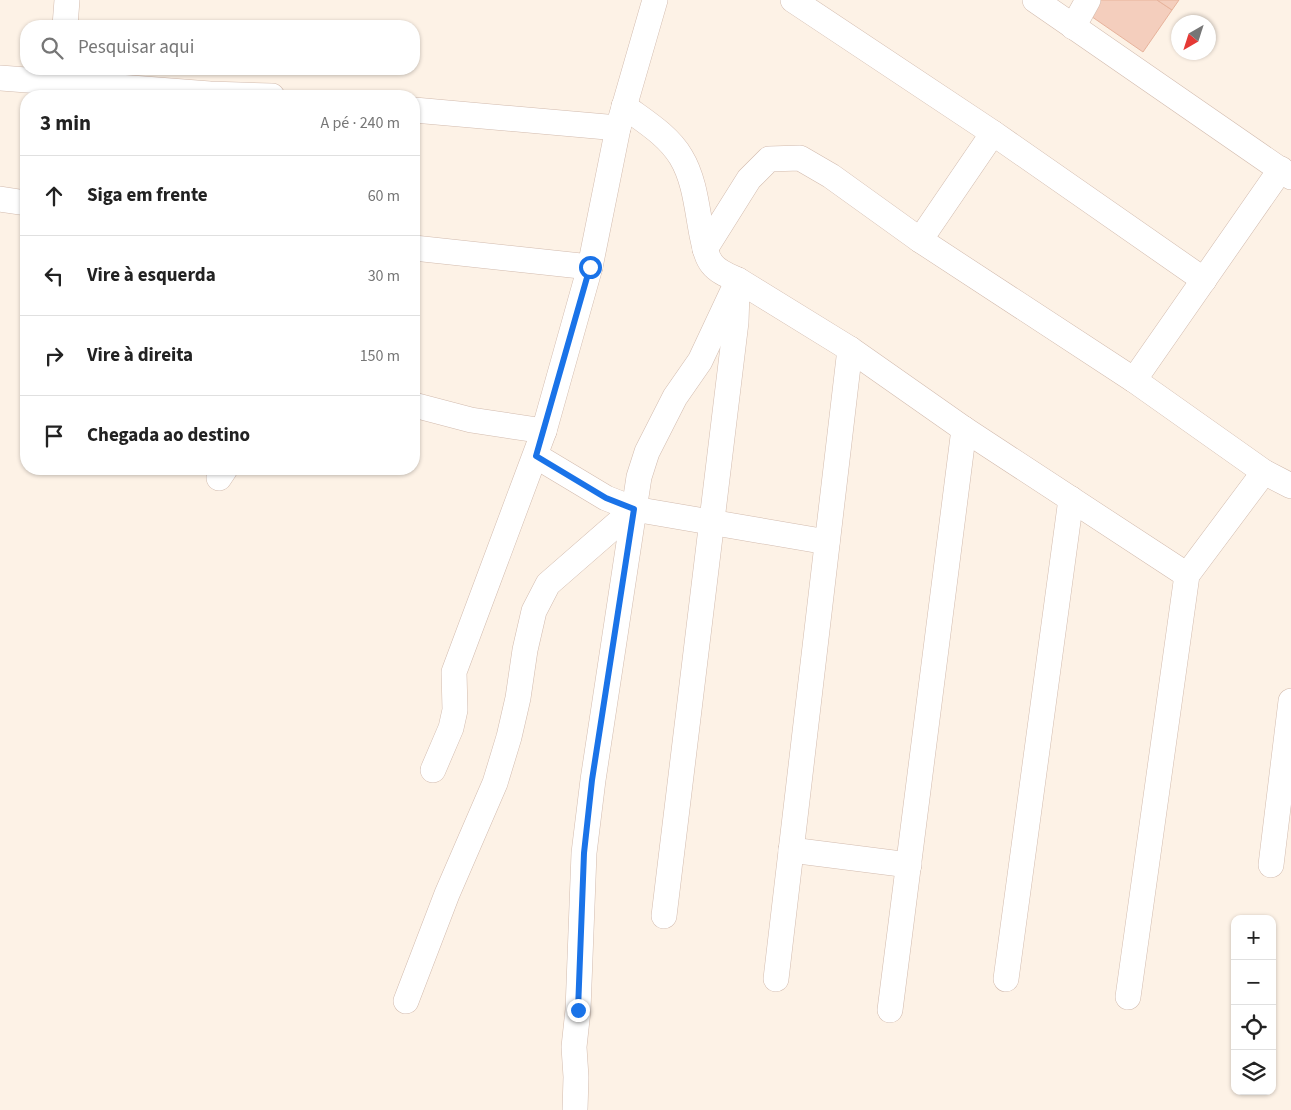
<!DOCTYPE html>
<html lang="pt">
<head>
<meta charset="utf-8">
<style>
	:root { --surface:#fff; --page:#f6f6f6; --text:#222; --muted:#767676; --line:#e0e0e0 }
	body { margin:0; font-family:"Source Sans 3",sans-serif; background:var(--page); color:var(--text) }
	.controls { position:absolute; right:15px; bottom:15px; display:grid; overflow:hidden; border-radius:10px; box-shadow:0 1px 4px #0004 }
	.controls button { width:45px; height:45px; display:grid; place-items:center; padding:0; border:0; border-bottom:1px solid var(--line); background:var(--surface); color:var(--text); font:25px sans-serif }
	.compass { position:absolute; left:1171px; top:15px; width:45px; height:45px; border-radius:50%; background:var(--surface); box-shadow:0 1px 4px #0004; rotate:219deg }
	.stop { position:absolute; width:15px; height:15px; margin:-11px; border:4px solid #1a73e8; border-radius:50%; background:#fff }
	.stop.end { background:#1a73e8; border-color:#fff; box-shadow:0 1px 5px #0008 }
	.list { margin:0; padding:0; list-style:none }
	h2 { display:flex; justify-content:space-between; align-items:center; height:65px; margin:0; padding:0 20px; font-size:21px }
	h2 small { font-size:16px; font-weight:400; color:var(--muted) }
	.list li { display:grid; grid-template-columns:32px 1fr auto; gap:15px; align-items:center; box-sizing:border-box; height:80px; padding:0 20px; border-top:1px solid var(--line) }
	.list b { display:block; font-size:19px; white-space:nowrap }
	.list em { font-size:16px; font-style:normal; color:var(--muted) }
	.icon { flex:none; width:28px; height:28px; fill:none; stroke:currentColor; stroke-width:2; stroke-linecap:round; stroke-linejoin:round }
	.map { position:relative; flex:none; width:1291px; height:1110px; overflow:hidden }
	.search { position:absolute; background:var(--surface); box-shadow:0 1px 4px #0004; left:20px; top:20px; width:400px; height:55px; display:flex; align-items:center; gap:12px; box-sizing:border-box; padding:0 18px; border-radius:20px; color:var(--muted); font-size:19px }
	.panel { position:absolute; background:var(--surface); box-shadow:0 1px 4px #0004; left:20px; top:90px; width:400px; height:385px; border-radius:20px }
	.map>svg:first-child { display:block }
	.building { fill:#f4cebd; stroke:#e7b39c }
	.lines { fill:none; stroke-linecap:round; stroke-linejoin:round }
	.minor-casing { stroke:#d2bbae; stroke-width:26 }
	.minor { stroke:#fff; stroke-width:25 }
	.route { stroke:#1a73e8; stroke-width:6 }
</style>
</head>
<body>
<div class="map">
<svg width="1291" height="1110" viewBox="0 0 1291 1110">
	<rect width="100%" height="100%" fill="#fdf2e6"/>
	<g class="building">
		<path d="M1093,0H1157L1172,10L1143,52L1085,12Z"/>
		<path d="M1157,0H1179L1172,10Z"/>
	</g>
	<g class="lines">
		<g class="minor-casing">
			<g id="minor">
				<path d="M793,0L993,133L1204,280"/>
				<path d="M1035,0L1291,177"/>
				<path d="M65,26L67,0"/>
				<path d="M1073,27L1088,0"/>
				<path d="M0,78L210,94L272,96"/>
				<path d="M624,106C644,121 668,135 681,157C695,180 697,210 702,235C704,244 706,257 712,264C718,272 729,276 738,280L850,349L964,429L1187,575"/>
				<path d="M414,110L618,128"/>
				<path d="M0,199L26,203"/>
				<path d="M920,240L993,133"/>
				<path d="M414,248L590,267"/>
				<path d="M705,249L749,179L769,159L800,158L831,176L920,240L1134,380L1264,472L1291,486"/>
				<path d="M1134,380L1281,169"/>
				<path d="M414,405L471,420L544,431"/>
				<path d="M536,456L606,498L634,509L827,542"/>
				<path d="M219,478L225,469"/>
				<path d="M433,770L451,728L455,710L454,672L544,431L590,267L618,128L655,0"/>
				<path d="M791,850L909,865"/>
				<path d="M1271,865L1291,701"/>
				<path d="M664,916L736,322L737,292"/>
				<path d="M776,979L850,349"/>
				<path d="M1006,979L1071,499"/>
				<path d="M1128,997L1187,575L1264,472"/>
				<path d="M406,1001L447,894L495,783L509,737L518,698L525,650L534,611L548,584L634,509"/>
				<path d="M890,1010L964,429"/>
				<path d="M575,1110L576,1077L574,1047L578,1010L584,853L593,780L639,477L647,452L675,397L700,361L738,280"/>
			</g>
		</g>
		<use href="#minor" class="minor"/>
	</g>
	<g class="lines">
		<path class="route" d="M578,1010L584,853L592,780L634,509L606,498L536,456L590,267"/>
	</g>
</svg>
<div class="controls">
<button>+</button>
<button>−</button>
<button><svg class="icon" aria-label="locate" viewBox="0 0 24 24"><circle cx="12" cy="12" r="6"/><path d="M12 2v4M12 18v4M2 12h4M18 12h4"/></svg></button>
<button><svg class="icon" aria-label="layers" viewBox="0 0 24 24"><path d="M12 4l9 5-9 5-9-5zM3 14l9 5 9-5"/></svg></button>
</div>
<svg class="compass" viewBox="-18 -18 36 36"><path d="M0-13l5 13h-10z" fill="#e53935"/><path d="M0 13l5-13h-10z" fill="#767676"/></svg>
<div class="stop" style="left:590px;top:267px"></div>
<div class="stop end" style="left:578px;top:1010px"></div>
<div class="search"><svg class="icon" aria-label="search" viewBox="0 0 24 24"><circle cx="10" cy="10" r="6"/><path d="M15 15l6 6"/></svg>Pesquisar aqui</div>
<section class="panel">
<h2>3 min<small>A pé · 240 m</small></h2>
<ul class="list">
<li><svg class="icon" aria-label="ahead" viewBox="0 0 24 24"><path d="M12 20V5M6 11l6-6 6 6"/></svg><div><b>Siga em frente</b></div><em>60 m</em></li>
<li><svg class="icon" aria-label="left" viewBox="0 0 24 24"><path d="M17 20v-9H6M10 6l-5 5 5 5"/></svg><div><b>Vire à esquerda</b></div><em>30 m</em></li>
<li><svg class="icon" aria-label="right" viewBox="0 0 24 24"><path d="M7 20v-9h11M14 6l5 5-5 5"/></svg><div><b>Vire à direita</b></div><em>150 m</em></li>
<li><svg class="icon" aria-label="arrive" viewBox="0 0 24 24"><path d="M6 21V4h12l-3 4 3 4H6"/></svg><div><b>Chegada ao destino</b></div></li>
</ul>
</section>
</div>
</body>
</html>
